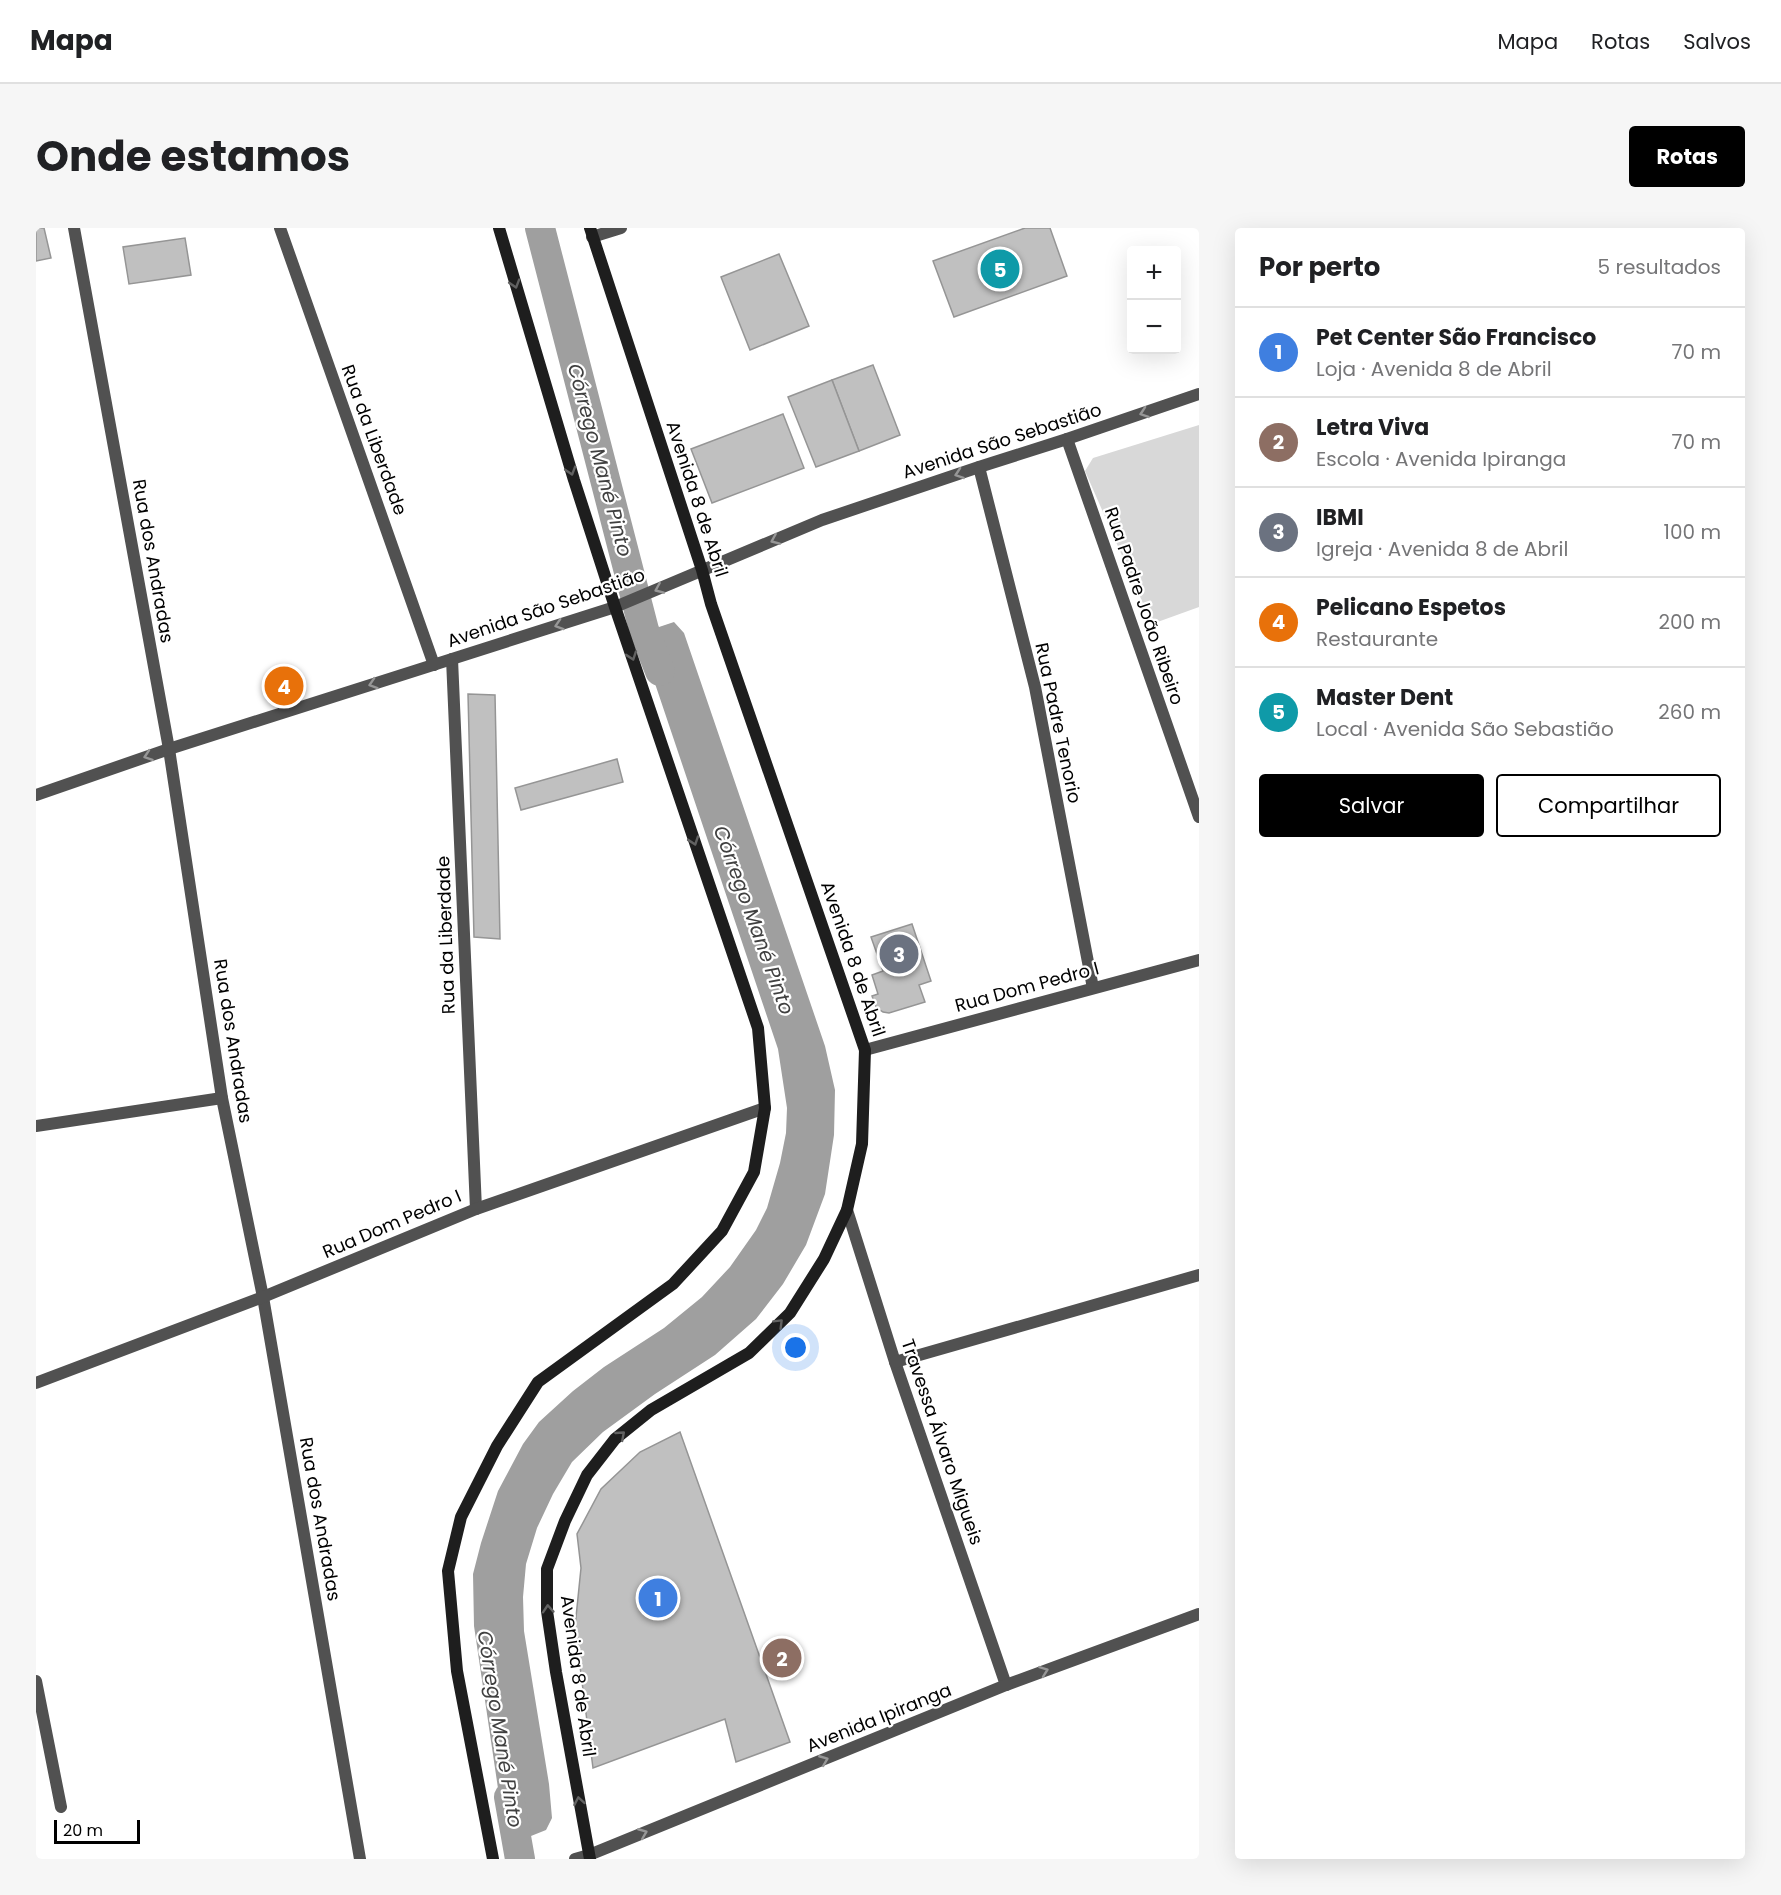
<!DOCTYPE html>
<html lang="pt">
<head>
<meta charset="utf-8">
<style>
	:root { --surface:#fff; --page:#f6f6f6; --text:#202124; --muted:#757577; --line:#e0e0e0; --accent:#000 }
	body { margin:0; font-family:Poppins,sans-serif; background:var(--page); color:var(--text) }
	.controls { position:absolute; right:18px; top:18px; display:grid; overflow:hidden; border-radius:6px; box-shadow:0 6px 24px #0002 }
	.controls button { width:54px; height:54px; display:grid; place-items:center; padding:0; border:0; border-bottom:2px solid var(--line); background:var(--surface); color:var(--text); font:30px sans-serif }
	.scale { position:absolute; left:18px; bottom:15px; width:86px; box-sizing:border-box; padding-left:6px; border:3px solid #000; border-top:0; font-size:16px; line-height:21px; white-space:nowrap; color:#000; -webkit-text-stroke:4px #fff; paint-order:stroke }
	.you { position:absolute; left:760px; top:1120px; width:21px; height:21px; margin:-15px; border:4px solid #fff; border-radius:50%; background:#1a73e8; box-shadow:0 0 0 9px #1a73e833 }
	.badge { display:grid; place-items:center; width:39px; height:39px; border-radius:50%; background:var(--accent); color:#fff; font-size:20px; font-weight:700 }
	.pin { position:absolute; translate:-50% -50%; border:3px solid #fff; box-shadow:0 2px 6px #0006 }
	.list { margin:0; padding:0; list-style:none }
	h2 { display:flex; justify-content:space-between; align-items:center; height:78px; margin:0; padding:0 24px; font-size:26px }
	h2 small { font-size:20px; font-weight:400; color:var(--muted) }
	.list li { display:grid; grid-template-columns:39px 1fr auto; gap:18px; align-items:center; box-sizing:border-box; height:90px; padding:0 24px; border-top:2px solid var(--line) }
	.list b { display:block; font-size:22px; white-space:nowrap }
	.list p { margin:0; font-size:20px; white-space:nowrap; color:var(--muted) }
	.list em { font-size:20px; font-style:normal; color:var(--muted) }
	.actions { display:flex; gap:12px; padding:18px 24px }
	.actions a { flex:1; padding:14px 0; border:2px solid var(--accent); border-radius:6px; text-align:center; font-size:21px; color:var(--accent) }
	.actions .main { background:var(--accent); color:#fff }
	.map { position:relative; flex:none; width:1163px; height:1631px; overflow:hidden; border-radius:6px }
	header { display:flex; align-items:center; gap:36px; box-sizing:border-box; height:84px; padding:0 30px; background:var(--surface); border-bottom:2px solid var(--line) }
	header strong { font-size:28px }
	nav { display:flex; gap:33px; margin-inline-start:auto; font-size:21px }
	.intro { display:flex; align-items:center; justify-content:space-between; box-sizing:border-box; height:144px; padding:0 36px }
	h1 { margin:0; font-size:42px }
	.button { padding:15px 27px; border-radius:6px; background:var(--accent); color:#fff; font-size:21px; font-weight:700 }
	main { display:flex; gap:36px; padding:0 36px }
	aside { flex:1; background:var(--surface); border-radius:6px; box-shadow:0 6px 24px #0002 }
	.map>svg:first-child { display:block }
	.green { fill:#d8d8d8 }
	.water { fill:#9f9f9f }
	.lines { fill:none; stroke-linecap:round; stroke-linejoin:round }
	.canal { stroke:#9f9f9f; stroke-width:30 }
	.building { fill:#c0c0c0; stroke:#959595; stroke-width:1.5 }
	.service { stroke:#515151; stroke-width:12 }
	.minor { stroke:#515151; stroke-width:12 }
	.tertiary { stroke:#515151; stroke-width:12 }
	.secondary { stroke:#1e1e1e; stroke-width:12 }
	.oneway { stroke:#626262 }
	.oneway2 { stroke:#979797 }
	.labels { text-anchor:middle; stroke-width:4.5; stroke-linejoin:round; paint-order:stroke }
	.street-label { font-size:18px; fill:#000; stroke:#fff }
	.water-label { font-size:20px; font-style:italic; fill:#404040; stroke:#fff }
</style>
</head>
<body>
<header>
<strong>Mapa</strong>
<nav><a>Mapa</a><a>Rotas</a><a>Salvos</a></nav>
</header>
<div class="intro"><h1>Onde estamos</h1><a class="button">Rotas</a></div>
<main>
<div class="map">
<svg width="1163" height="1631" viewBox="0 0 1163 1631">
	<rect width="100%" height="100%" fill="#fff"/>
	<path class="green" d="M1163,197V379L1116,396L1049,243L1057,230Z"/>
	<path class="water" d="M638,394L648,405L789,818L799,862L798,907L789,966L770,1017L747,1056L720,1091L679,1127L619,1166L567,1204L536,1234L517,1266L501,1300L490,1336L487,1369L488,1403L513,1556L516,1590L510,1602L485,1612L474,1610L468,1601L438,1398L437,1346L445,1315L462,1263L487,1216L503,1194L537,1163L568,1139L628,1100L666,1069L694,1039L720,1002L731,980L744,935L750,905L751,880L742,821L603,408L605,405Z"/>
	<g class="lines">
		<g class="canal">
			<path d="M504,0L608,402L624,443"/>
			<path d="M473,1569L484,1631"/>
		</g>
	</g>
	<g class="building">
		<path d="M0,0H8L15,30L0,33Z"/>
		<path d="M989,0H1014L1031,48L918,89L897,33Z"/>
		<path d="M149,10L155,47L93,56L87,19Z"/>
		<path d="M743,26L773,98L714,122L685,49Z"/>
		<path d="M837,137L864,207L823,223L796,152Z"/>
		<path d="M796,152L823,223L780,239L752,169Z"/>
		<path d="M747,186L768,240L676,275L655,221Z"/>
		<path d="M432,466L459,467L464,711L438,709Z"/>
		<path d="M581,531L587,554L485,582L479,560Z"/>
		<path d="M876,696L895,753L883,757L889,774L853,785L847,784L840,779L836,768L842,766L836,747L847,743L835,709Z"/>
		<path d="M644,1204L754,1514L700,1534L689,1491L557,1540L539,1399L545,1340L541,1306L565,1261L604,1224Z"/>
	</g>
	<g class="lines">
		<path class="service" d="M0,1453L25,1579"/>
		<g class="minor">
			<path d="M38,0L133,521L186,870L227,1069L324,1631"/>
			<path d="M244,0L398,437"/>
			<path d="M556,9L585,0"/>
			<path d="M1031,211L1163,589"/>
			<path d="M943,239L999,459L1057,760"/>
			<path d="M416,431L440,981"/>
			<path d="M829,822L1163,732"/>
			<path d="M0,898L186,870"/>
			<path d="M811,982L859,1134L970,1457"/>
			<path d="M859,1134L1163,1047"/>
			<path d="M0,1155L227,1069L440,981L729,880"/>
		</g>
		<g class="tertiary">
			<path d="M0,567L133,521L579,379L786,292L943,239L1031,211L1163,166"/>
			<path d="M539,1631L553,1627L970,1457L1163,1386"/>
		</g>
		<g class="secondary">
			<path d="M457,1631L421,1443L412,1343L425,1289L461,1218L502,1154L637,1056L686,1003L718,944L729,880L722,800L579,379L538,252L463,0"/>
			<path d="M554,1631L520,1444L511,1383V1341L529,1293L551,1247L579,1211L615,1182L713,1125L754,1085L788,1031L811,982L826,916L829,822L675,376L666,342L554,0"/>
		</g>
	</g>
	<defs><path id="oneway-chevron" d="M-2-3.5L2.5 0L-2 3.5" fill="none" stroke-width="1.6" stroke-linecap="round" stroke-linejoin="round" transform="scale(1.5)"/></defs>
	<g class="oneway">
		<use href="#oneway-chevron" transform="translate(479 56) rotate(73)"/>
		<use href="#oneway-chevron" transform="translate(535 243) rotate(73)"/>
		<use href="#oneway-chevron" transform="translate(596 428) rotate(71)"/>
		<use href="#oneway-chevron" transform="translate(658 613) rotate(71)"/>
		<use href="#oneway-chevron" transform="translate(743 1095) rotate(-45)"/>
		<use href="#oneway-chevron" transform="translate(585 1207) rotate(-41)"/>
		<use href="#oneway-chevron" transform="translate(512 1381) rotate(-94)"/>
		<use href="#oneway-chevron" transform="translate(543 1573) rotate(-100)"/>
	</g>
	<g class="oneway2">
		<use href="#oneway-chevron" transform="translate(1108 185) rotate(161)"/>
		<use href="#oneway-chevron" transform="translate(923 246) rotate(161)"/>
		<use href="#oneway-chevron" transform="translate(739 312) rotate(157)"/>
		<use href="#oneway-chevron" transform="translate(623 361) rotate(157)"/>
		<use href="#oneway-chevron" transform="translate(523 397) rotate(162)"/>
		<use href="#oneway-chevron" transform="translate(337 456) rotate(162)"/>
		<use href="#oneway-chevron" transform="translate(112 528) rotate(161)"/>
		<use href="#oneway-chevron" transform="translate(1008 1443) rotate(-20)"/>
		<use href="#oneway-chevron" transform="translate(788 1532) rotate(-22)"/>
		<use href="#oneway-chevron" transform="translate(607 1605) rotate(-22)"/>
	</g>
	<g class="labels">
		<g class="street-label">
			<text transform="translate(338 212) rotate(70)" y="6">Rua da Liberdade</text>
			<text transform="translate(966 213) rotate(-18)" y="6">Avenida São Sebastião</text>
			<text transform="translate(661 271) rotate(72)" y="6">Avenida 8 de Abril</text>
			<text transform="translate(117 333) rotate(80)" y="6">Rua dos Andradas</text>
			<text transform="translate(1108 378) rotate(71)" y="6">Rua Padre João Ribeiro</text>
			<text transform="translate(510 380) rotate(-19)" y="6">Avenida São Sebastião</text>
			<text transform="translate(1022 495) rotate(78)" y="6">Rua Padre Tenorio</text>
			<text transform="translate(410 707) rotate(-92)" y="6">Rua da Liberdade</text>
			<text transform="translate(817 731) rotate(71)" y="6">Avenida 8 de Abril</text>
			<text transform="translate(991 759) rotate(-15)" y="6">Rua Dom Pedro I</text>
			<text transform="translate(197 813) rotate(81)" y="6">Rua dos Andradas</text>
			<text transform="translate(356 996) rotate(-23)" y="6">Rua Dom Pedro I</text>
			<text transform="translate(906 1214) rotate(71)" y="6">Travessa Álvaro Migueis</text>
			<text transform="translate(284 1291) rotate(80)" y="6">Rua dos Andradas</text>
			<text transform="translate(542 1448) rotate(82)" y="6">Avenida 8 de Abril</text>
			<text transform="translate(843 1490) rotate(-22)" y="6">Avenida Ipiranga</text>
		</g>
		<g class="water-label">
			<text transform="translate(564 232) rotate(75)" y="7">Córrego Mané Pinto</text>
			<text transform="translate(718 692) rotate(70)" y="7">Córrego Mané Pinto</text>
			<text transform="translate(464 1501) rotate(81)" y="7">Córrego Mané Pinto</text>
		</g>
	</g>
</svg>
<div class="controls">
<button>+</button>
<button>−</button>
</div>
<div class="scale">20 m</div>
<div class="you"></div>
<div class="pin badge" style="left:622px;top:1370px;background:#3f7fe0">1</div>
<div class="pin badge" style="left:746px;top:1430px;background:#8d6e63">2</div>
<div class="pin badge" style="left:863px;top:726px;background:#6b7280">3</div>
<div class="pin badge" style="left:248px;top:458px;background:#e8710a">4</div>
<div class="pin badge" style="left:964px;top:41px;background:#0f9aa8">5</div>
</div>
<aside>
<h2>Por perto<small>5 resultados</small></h2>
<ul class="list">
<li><span class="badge" style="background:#3f7fe0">1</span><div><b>Pet Center São Francisco</b><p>Loja · Avenida 8 de Abril</p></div><em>70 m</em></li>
<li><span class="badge" style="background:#8d6e63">2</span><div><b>Letra Viva</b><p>Escola · Avenida Ipiranga</p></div><em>70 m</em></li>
<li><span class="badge" style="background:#6b7280">3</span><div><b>IBMI</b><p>Igreja · Avenida 8 de Abril</p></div><em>100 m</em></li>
<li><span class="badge" style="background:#e8710a">4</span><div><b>Pelicano Espetos</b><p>Restaurante</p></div><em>200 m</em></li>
<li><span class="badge" style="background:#0f9aa8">5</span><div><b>Master Dent</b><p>Local · Avenida São Sebastião</p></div><em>260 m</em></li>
</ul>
<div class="actions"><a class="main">Salvar</a><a>Compartilhar</a></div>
</aside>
</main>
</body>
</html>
